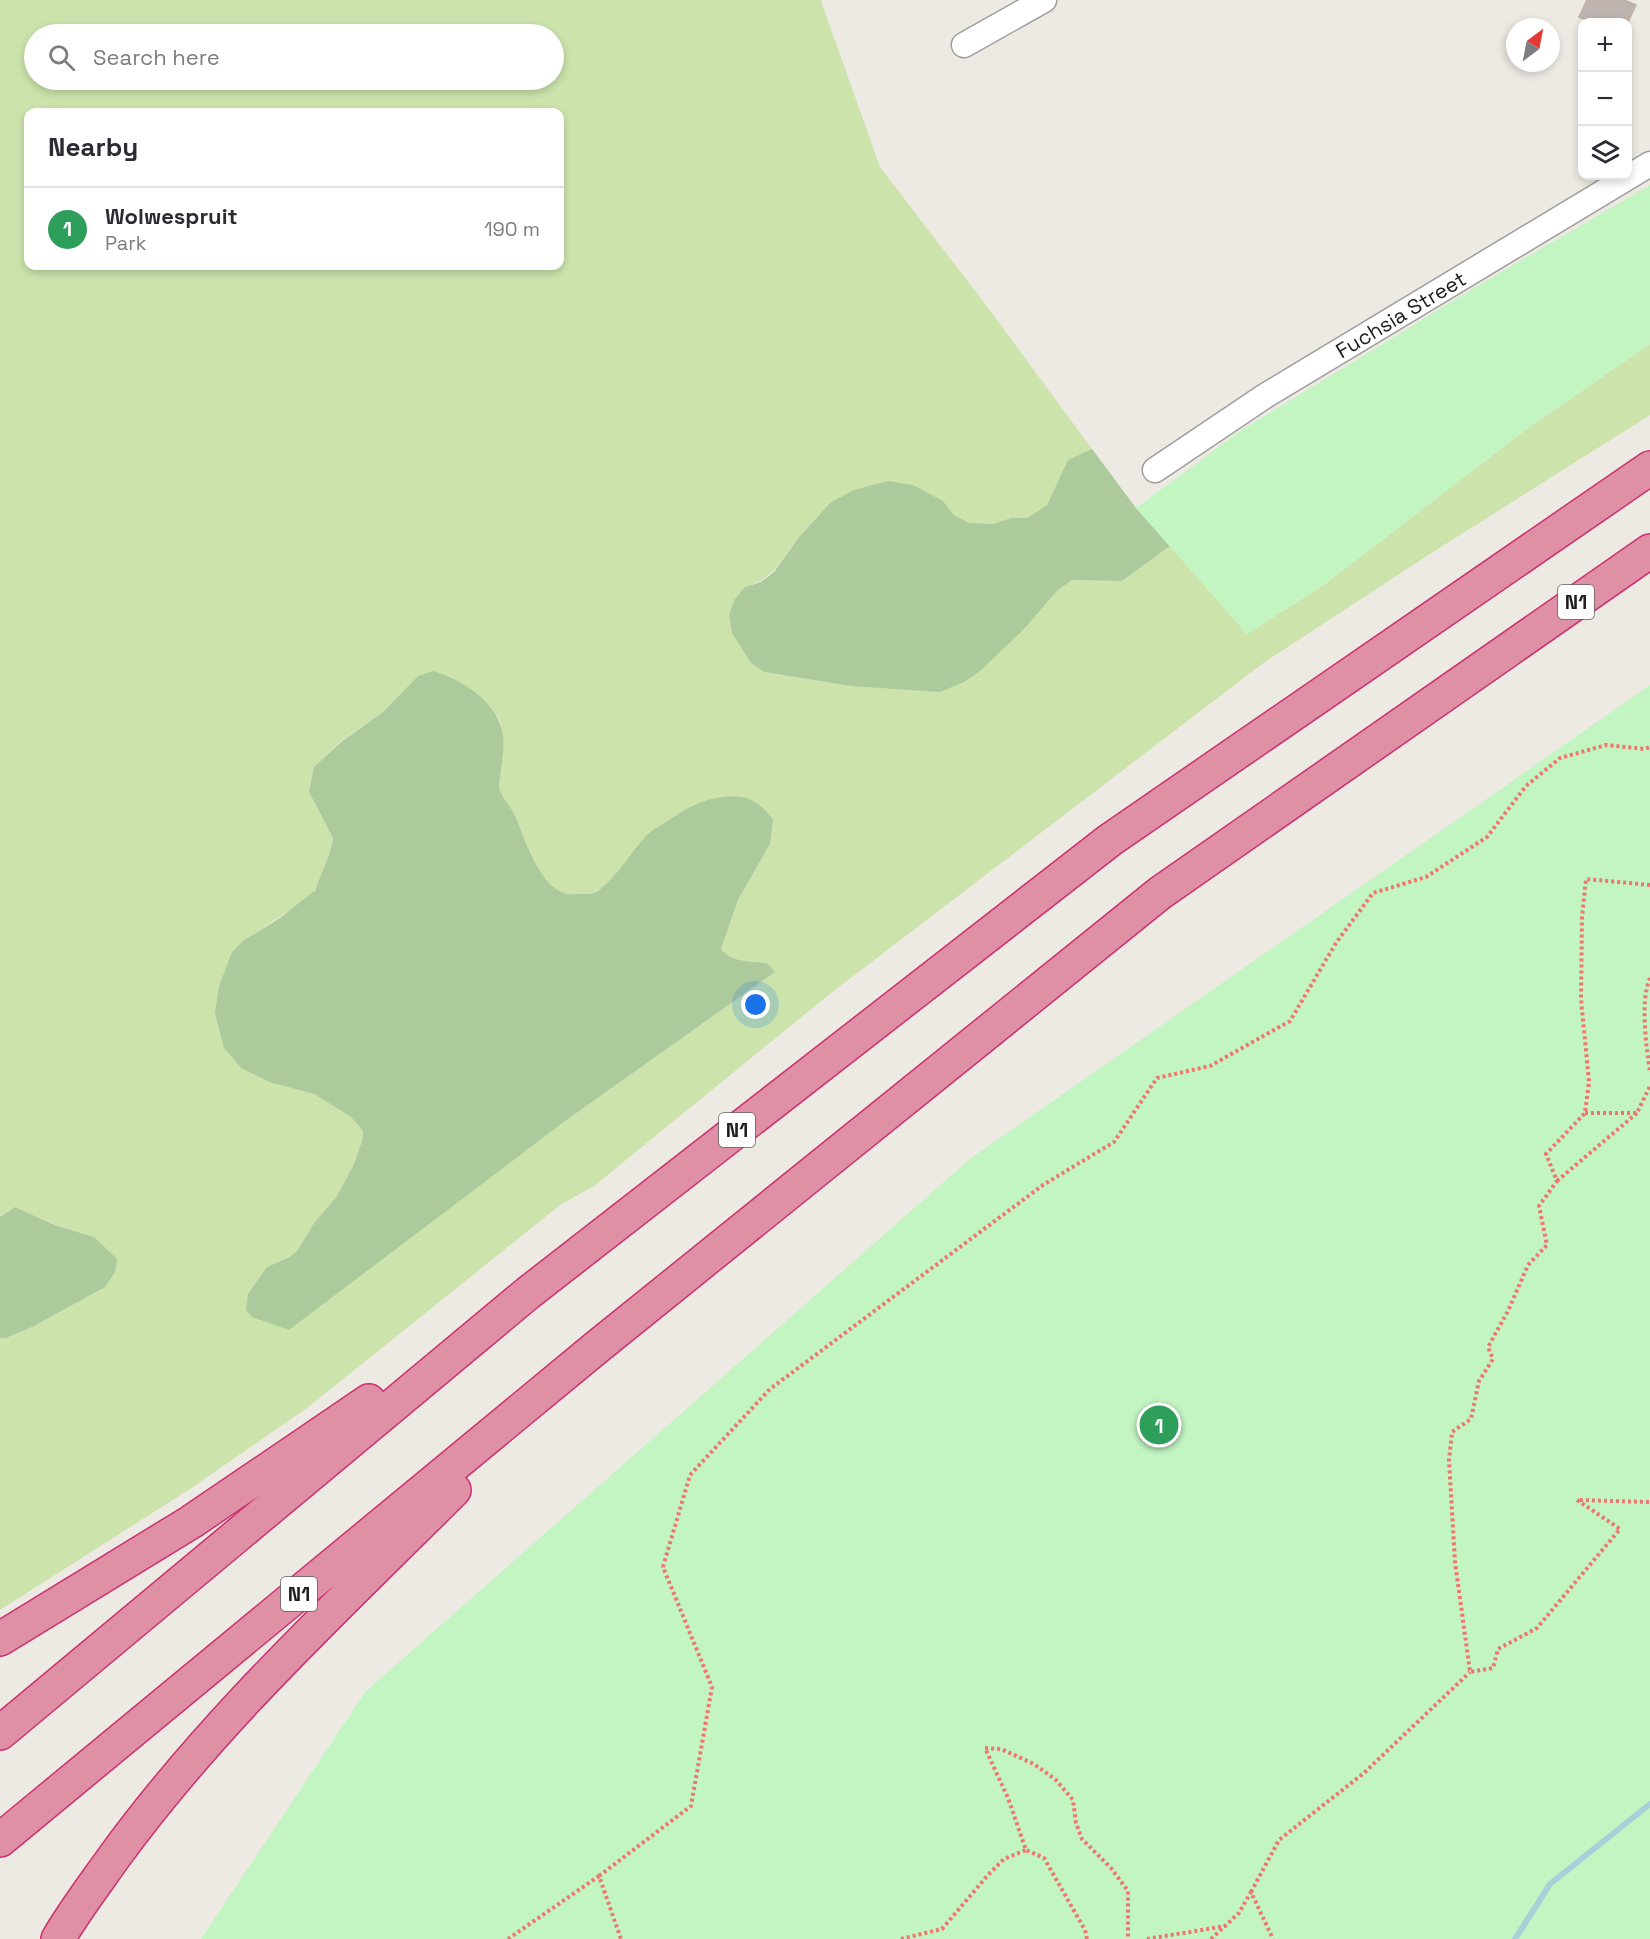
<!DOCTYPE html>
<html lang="en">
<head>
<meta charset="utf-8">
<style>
	:root { --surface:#fff; --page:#f2f2f3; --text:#2b2b33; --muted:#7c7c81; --line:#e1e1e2; --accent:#bb0f1d }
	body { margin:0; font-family:"Space Grotesk",sans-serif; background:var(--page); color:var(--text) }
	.controls { position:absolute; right:18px; top:18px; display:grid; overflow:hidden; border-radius:12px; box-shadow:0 3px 9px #0003 }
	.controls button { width:54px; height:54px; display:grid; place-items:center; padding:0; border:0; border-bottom:2px solid var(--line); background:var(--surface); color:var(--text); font:30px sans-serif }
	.compass { position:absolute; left:1506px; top:18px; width:54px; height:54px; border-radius:50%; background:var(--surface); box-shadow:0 3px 9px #0003; rotate:32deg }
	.you { position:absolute; left:756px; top:1005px; width:21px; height:21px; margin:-15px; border:4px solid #fff; border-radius:50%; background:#1a73e8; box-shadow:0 0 0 9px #1a73e833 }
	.badge { display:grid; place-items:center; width:39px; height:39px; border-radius:50%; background:var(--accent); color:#fff; font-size:20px; font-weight:700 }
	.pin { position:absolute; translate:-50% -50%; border:3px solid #fff; box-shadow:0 2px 6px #0006 }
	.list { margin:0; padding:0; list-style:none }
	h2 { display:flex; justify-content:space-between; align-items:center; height:78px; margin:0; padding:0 24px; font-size:26px }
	h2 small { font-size:20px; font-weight:400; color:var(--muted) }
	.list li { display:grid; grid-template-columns:39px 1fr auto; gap:18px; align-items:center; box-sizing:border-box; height:84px; padding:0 24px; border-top:2px solid var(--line) }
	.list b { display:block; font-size:22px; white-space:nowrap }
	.list p { margin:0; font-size:20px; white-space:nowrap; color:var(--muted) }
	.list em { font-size:20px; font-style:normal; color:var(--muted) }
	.icon { flex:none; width:33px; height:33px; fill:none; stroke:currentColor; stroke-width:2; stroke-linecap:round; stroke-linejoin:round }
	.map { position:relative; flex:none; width:1650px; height:1939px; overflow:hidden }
	.search { position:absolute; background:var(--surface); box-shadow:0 3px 9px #0003; left:24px; top:24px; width:540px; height:66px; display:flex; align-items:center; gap:15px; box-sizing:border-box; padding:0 21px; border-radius:33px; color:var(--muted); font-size:22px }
	.panel { position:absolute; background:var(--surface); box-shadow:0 3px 9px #0003; left:24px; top:108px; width:540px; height:162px; border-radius:12px }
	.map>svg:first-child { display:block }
	.grass { fill:#cce4ac; fill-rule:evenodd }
	.forest { fill:#acca9b }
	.park { fill:#c3f5c2 }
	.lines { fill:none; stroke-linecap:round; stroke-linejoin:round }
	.stream { stroke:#a6d1d8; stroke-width:6 }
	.building { fill:#bdb4b0; stroke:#beafa7; stroke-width:1.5 }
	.street-casing { stroke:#9e9e9e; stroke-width:27 }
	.highway-casing { stroke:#cb3072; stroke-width:36 }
	.path { stroke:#ef7472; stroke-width:4; stroke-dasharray:3 3; stroke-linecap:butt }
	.street { stroke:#fff; stroke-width:24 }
	.highway { stroke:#df90a5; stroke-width:33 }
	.labels { text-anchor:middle; stroke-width:6; stroke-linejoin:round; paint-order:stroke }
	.shield { fill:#fff; stroke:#616161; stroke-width:1.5 }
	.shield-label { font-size:20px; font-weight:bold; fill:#1d1d1d }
	.street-label { font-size:21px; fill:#1d1d1d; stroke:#fff }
</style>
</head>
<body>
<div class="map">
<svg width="1650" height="1939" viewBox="0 0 1650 1939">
	<rect width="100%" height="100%" fill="#ede9e3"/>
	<path class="grass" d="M0,0H822L821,1L880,167L989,309L1092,449L1068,461L1047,505L1027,518H1011L993,524L969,523L954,515L943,501L831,502C820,514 809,525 799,537C780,560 777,577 745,587L751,663L764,672L851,686L1024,629L1058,590L1072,580L1122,581L1170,546L1247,634L1325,584L1528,428L1650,344V415L1433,552L1266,661L831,993L594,1186L560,1205L307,1408L190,1489L0,1610V1338H6L32,1327L94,1237L56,1225L15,1207L0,1217ZM34,34H554V80H34ZM28,112H560V266H28ZM418,676L490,706L500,721L503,738L499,787C502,799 512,807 516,818C524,840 539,887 565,894C568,895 574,894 578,894C585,894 590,895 596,891C616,881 634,852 648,834L770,844L738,900L721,949C732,963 751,961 767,963L775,972L561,1124L252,1317L267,1267L290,1257L297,1251L314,1223L337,1196L353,1166L362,1141L363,1131L351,1117L314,1094L272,1083L244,940L315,894C320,875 331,857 333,838L309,792L314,767L341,741L383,712Z"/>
	<g class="forest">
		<path d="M1092,449L1136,508L1170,546L1122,581L1072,580L1058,590L1024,629L980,671L964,682L940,692L851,686L764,672L751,663L732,633L729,615L735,599L745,587L761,582L774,572L799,537L831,502L854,490L888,481L913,485L943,501L954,515L969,523L993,524L1011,518H1027L1047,505L1068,460Z"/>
		<path d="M433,671C463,680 498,702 503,735C505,751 500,770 499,787C502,799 512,807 516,818C525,840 539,885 564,893C567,895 573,894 577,894C585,894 592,895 599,890C619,875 630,853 647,835C652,830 660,826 666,822C684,810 701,799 723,797C747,794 759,801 773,820L770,844L738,900L721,949C732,963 751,961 767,963L775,972L561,1124L289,1330L252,1317L246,1310L248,1294L267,1267L290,1257L297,1251L314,1223L337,1196L353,1166L362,1141L363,1131L351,1117L314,1094L272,1083L241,1068L224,1048L215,1013L219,986L232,952L244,940L280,918L314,891L315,892C320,874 331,856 333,838L309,792L314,767L341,742L383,712L418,676Z"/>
		<path d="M15,1207L55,1225L94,1237L117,1259L115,1272L105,1287L32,1327L6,1338H0V1217Z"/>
	</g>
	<g class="park">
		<path d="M1650,185V344L1528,428L1325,584L1247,634L1136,508L1240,431L1479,285Z"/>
		<path d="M1650,685V1939H201L365,1692L971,1158Z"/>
	</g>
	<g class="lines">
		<path class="stream" d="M1515,1939L1550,1884L1650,1804"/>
	</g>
	<path class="building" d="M1587,0H1624L1636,5L1628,22H1592L1579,17Z"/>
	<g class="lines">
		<g class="street-casing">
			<g id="street">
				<path d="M964,45L1044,0"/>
				<path d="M1155,470L1265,396L1650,164"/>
			</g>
		</g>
		<g class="highway-casing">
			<g id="highway">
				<path d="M0,1639L191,1522L369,1401"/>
				<path d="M0,1733L528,1293L1110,840L1650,468"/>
				<path d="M0,1840L597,1347L1160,893L1650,551"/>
				<path d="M58,1939C75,1910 95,1884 114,1857C213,1721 336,1608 454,1490"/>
			</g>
		</g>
		<g class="path">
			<path d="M1650,885L1586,879L1582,917L1581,999L1589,1082L1585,1113L1546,1154L1557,1181L1539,1206L1547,1245L1528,1265L1508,1311L1488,1347L1493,1359L1479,1381L1471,1419L1452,1432L1449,1460L1455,1562L1470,1672L1493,1668L1498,1649L1537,1628L1620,1529L1577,1500L1650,1502"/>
			<path d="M1650,978C1640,1000 1646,1046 1650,1071"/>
			<path d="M1585,1113H1637L1650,1086"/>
			<path d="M1557,1181L1637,1113"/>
			<path d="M599,1876L691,1806L712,1687L663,1567L690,1475L770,1389L1043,1185L1114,1142L1157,1078L1210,1066L1290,1021L1336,943L1373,893L1426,877L1487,837L1526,786L1560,758L1606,745L1644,749L1650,747"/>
			<path d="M1251,1892L1279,1840L1364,1773L1470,1672"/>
			<path d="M508,1939L599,1876L621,1939"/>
			<path d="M901,1939L942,1929L988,1875L1004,1859L1026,1850"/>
			<path d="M1087,1939L1085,1930L1044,1858L1026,1850L1008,1798L985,1748L1001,1749L1034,1764L1056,1780L1073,1800L1076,1823L1082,1839L1111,1868L1128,1891V1939"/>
			<path d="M1147,1939L1226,1926"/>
			<path d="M1211,1939L1239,1913L1251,1892L1273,1939"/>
		</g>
		<use href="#street" class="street"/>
		<use href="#highway" class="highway"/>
	</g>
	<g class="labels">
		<g class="shield">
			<rect x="1558" y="585" width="36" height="34" rx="4.5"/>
			<rect x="719" y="1113" width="36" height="34" rx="4.5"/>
			<rect x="281" y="1577" width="36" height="34" rx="4.5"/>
		</g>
		<g class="shield-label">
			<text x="1576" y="609">N1</text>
			<text x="737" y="1137">N1</text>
			<text x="299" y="1601">N1</text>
		</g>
		<g class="street-label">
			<text transform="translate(1401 315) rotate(-31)" y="7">Fuchsia Street</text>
		</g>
	</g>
</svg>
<div class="controls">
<button>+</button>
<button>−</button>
<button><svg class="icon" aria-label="layers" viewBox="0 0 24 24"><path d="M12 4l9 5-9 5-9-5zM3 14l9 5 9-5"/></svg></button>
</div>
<svg class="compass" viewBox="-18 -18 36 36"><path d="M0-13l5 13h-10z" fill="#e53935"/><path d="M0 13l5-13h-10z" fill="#7c7c81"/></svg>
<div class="you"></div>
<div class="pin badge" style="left:1159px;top:1425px;background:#2e9e5b">1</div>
<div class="search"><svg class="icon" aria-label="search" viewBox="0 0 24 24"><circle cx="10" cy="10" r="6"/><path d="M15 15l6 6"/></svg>Search here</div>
<section class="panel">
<h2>Nearby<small></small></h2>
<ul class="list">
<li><span class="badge" style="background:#2e9e5b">1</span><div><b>Wolwespruit</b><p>Park</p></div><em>190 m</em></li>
</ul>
</section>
</div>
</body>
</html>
